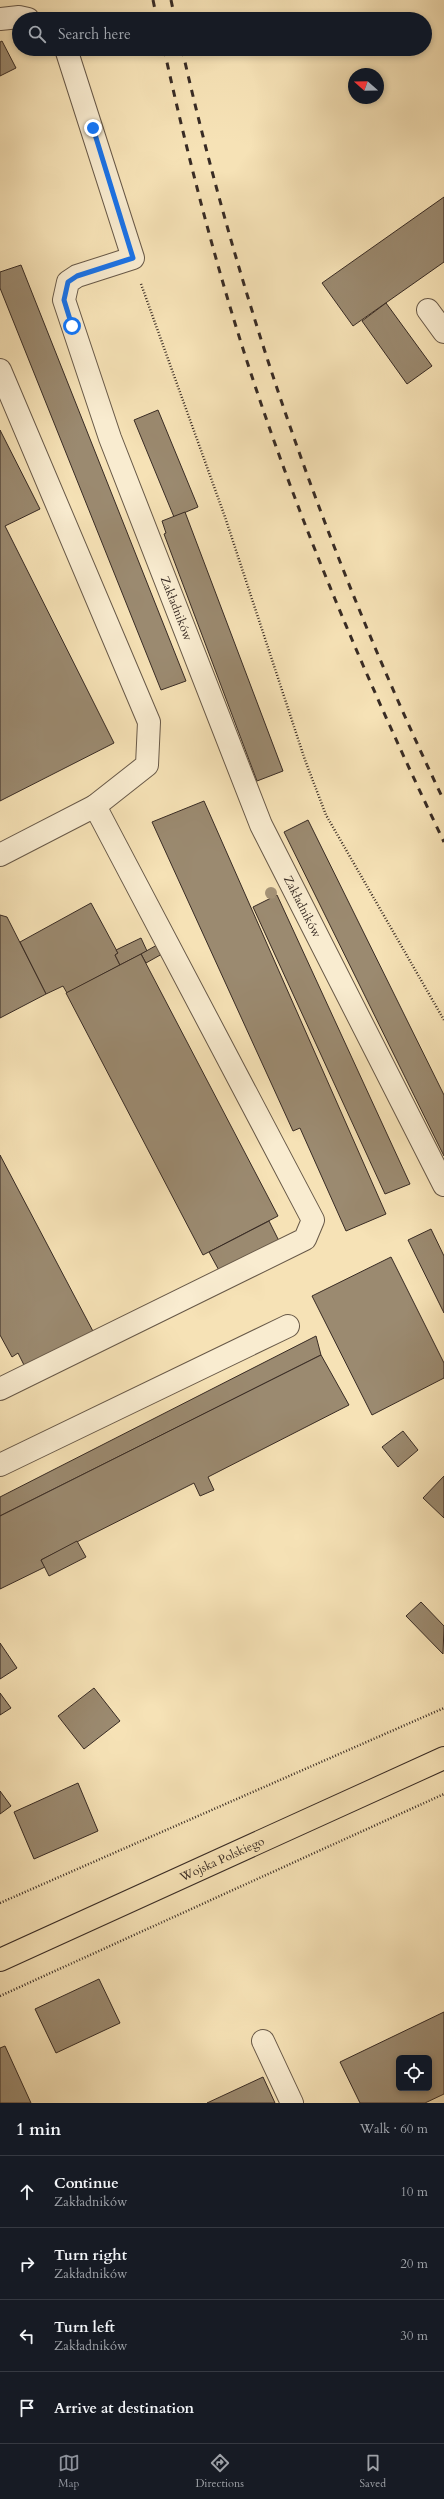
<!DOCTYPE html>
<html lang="en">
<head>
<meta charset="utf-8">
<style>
	:root { --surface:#171b24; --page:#20242c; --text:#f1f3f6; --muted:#9ea1a6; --line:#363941; --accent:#8c9099 }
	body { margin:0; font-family:Cardo,serif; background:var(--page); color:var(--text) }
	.controls { position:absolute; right:12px; bottom:12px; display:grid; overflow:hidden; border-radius:6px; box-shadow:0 2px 6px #0003 }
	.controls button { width:36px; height:36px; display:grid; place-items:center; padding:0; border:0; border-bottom:1px solid var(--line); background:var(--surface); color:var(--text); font:20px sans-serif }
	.compass { position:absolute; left:348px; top:68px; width:36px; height:36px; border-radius:50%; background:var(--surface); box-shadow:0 2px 6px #0003; rotate:290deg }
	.stop { position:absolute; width:12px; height:12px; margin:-9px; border:3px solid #1a73e8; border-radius:50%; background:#fff }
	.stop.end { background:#1a73e8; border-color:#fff; box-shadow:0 1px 4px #0008 }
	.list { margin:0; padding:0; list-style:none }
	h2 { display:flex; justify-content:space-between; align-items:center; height:52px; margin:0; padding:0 16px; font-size:17px }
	h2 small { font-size:13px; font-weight:400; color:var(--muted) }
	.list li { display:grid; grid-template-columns:26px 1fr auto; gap:12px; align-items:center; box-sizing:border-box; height:72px; padding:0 16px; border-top:1px solid var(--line) }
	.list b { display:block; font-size:15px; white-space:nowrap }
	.list p { margin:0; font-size:13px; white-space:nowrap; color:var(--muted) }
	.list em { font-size:13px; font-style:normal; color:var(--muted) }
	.icon { flex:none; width:22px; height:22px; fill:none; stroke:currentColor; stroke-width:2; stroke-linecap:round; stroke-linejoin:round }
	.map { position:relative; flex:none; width:444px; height:2103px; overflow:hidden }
	.search { position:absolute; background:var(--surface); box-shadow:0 2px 6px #0003; left:12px; right:12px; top:12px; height:44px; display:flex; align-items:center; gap:10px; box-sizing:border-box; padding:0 14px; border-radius:22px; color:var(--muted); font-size:15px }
	.sheet { height:340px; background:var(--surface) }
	nav { display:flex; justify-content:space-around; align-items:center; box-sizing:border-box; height:56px; border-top:1px solid var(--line); background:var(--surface); font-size:11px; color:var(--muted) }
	nav a { display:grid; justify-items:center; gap:2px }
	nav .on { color:var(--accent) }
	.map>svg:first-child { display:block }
	.building { fill:#9b8a70; stroke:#382b24; fill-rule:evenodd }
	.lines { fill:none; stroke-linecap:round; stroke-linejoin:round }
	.minor-casing { stroke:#685948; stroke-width:24 }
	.major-casing { stroke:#382b24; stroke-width:24 }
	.path { stroke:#382b24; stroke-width:2.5; stroke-dasharray:1 2; stroke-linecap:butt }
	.minor { stroke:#f9ecd0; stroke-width:22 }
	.major { stroke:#f6e2b6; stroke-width:22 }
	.rail { stroke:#382b24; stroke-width:3; stroke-dasharray:7 7; stroke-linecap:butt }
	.tree { fill:#a49276 }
	.route { stroke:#1a73e8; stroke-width:5 }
	.labels { text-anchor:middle; stroke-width:3.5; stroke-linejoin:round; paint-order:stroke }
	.street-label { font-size:12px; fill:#382b24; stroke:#f9ecd0 }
</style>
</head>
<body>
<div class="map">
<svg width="444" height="2103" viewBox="0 0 444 2103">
	<rect width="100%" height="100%" fill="#f6e2b6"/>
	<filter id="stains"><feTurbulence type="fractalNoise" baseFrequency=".005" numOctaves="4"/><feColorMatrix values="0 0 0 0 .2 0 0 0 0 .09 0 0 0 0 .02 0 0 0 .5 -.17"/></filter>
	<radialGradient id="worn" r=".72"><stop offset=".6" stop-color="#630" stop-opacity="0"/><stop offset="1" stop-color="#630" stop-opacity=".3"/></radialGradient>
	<g class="building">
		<path d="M2,41L16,68L0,76V42Z"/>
		<path d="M444,197V262L353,326L322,283Z"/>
		<path d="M21,265L186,681L161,690L0,288V272Z"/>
		<path d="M386,303L432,366L407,384L362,321Z"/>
		<path d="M158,410L198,507L174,517L134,420Z"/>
		<path d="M0,430L40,509L5,526L114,743L0,801Z"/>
		<path d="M185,512L283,771L257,781L164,534L166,533L162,521Z"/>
		<path d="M204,801L386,1214L346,1231L300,1128L293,1131L152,822Z"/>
		<path d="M308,820L444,1095V1156L284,832Z"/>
		<path d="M277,895L410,1184L385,1194L253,907Z"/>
		<path d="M91,903L118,953L115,955L120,965L67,993L63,986L46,994L20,942Z"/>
		<path d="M0,915L7,917L46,994L0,1018Z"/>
		<path d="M141,938L147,951L120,965L115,955L118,953L116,950Z"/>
		<path d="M157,945L162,954L146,963L141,954Z"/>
		<path d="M141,954L278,1216L203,1255L66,993Z"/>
		<path d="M0,1155L95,1335L27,1371L18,1353L12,1357L0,1335Z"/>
		<path d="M269,1221L280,1243L221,1274L209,1252Z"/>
		<path d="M431,1229L444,1256V1313L408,1240Z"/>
		<path d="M391,1257L444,1363V1378L372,1415L312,1296Z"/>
		<path d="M316,1336L321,1355L0,1516V1497Z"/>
		<path d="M321,1355L349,1405L208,1477L214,1490L200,1496L194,1483L41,1560L45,1567L0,1589V1516Z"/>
		<path d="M403,1431L418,1450L398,1467L382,1447Z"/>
		<path d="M444,1476V1518L423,1498Z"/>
		<path d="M77,1541L86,1557L49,1576L41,1560Z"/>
		<path d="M421,1602L444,1626L443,1654L406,1616Z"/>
		<path d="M0,1643L17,1668L0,1679Z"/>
		<path d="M94,1688L120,1721L84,1749L58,1716Z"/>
		<path d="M0,1693L11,1708L0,1715Z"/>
		<path d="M78,1783L98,1831L34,1859L14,1812Z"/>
		<path d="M0,1791L11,1806L0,1814Z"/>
		<path d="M99,1979L120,2023L56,2053L35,2009Z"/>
		<path d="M444,2012V2094L425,2103H360L340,2062ZM399,2058H429V2088H399Z"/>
		<path d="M5,2046L31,2103H0V2048Z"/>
		<path d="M263,2077L275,2103H207Z"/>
	</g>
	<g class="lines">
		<g class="minor-casing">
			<g id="minor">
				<path d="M0,19L19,17L28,19"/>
				<path id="s1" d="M66,49L133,258L77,276L68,282L64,300L110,438L261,825L444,1185"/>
				<path d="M428,310L444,332"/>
				<path d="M0,370L149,722L147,765L95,806"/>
				<path d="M0,855L95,806L313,1220L305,1239L0,1389"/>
				<path d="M0,1465L288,1326"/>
				<path d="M263,2041L292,2103"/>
			</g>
		</g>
		<g class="major-casing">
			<g id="major">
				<path id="s2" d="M0,1960L444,1758"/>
			</g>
		</g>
		<g class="path">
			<path d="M141,284L225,517L305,760L326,815L444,1020"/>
			<path d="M0,1903L444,1708"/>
			<path d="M0,1996L444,1794"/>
		</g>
		<use href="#minor" class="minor"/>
		<use href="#major" class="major"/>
		<g class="rail">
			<path d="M153,0L157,19"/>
			<path d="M171,0L175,19"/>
			<path d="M164,49C184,140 207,231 234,320C289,500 363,673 444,842"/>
			<path d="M182,49C241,309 329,560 444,801"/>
		</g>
	</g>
	<circle class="tree" cx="271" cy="893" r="6"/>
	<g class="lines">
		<path class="route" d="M72,326L64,300L68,282L77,276L133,258L93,128"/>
	</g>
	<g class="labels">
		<g class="street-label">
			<text dy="4" stroke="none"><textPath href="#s1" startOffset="636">Zakładników</textPath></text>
			<text dy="4" stroke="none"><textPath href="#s1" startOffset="960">Zakładników</textPath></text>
			<text dy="4" stroke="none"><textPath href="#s2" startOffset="244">Wojska Polskiego</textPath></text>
		</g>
	</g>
	<rect width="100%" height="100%" filter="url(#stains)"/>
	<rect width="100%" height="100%" fill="url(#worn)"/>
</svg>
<div class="controls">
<button><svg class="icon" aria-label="locate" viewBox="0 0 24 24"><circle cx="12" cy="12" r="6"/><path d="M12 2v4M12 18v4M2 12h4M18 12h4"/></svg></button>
</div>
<svg class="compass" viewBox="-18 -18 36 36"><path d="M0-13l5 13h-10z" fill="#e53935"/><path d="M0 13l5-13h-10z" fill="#9ea1a6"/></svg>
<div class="stop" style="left:72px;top:326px"></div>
<div class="stop end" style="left:93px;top:128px"></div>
<div class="search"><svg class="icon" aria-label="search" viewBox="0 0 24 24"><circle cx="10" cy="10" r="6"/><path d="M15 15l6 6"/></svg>Search here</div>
</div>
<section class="sheet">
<h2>1 min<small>Walk · 60 m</small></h2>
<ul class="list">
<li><svg class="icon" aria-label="ahead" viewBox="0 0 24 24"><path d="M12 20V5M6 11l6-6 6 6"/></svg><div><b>Continue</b><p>Zakładników</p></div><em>10 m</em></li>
<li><svg class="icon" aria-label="right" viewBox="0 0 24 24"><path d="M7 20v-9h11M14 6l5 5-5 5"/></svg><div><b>Turn right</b><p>Zakładników</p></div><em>20 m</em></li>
<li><svg class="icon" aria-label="left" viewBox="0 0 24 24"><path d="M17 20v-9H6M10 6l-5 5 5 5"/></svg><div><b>Turn left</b><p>Zakładników</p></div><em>30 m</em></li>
<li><svg class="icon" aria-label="arrive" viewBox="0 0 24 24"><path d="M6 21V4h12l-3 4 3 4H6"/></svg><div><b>Arrive at destination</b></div></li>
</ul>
</section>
<nav>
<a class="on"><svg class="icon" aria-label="map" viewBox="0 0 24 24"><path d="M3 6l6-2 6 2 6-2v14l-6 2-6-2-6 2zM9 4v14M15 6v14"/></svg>Map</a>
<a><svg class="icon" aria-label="directions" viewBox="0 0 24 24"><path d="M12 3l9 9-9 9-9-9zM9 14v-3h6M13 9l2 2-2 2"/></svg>Directions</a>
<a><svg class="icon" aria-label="saved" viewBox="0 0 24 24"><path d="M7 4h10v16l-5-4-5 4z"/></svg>Saved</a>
</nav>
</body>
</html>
